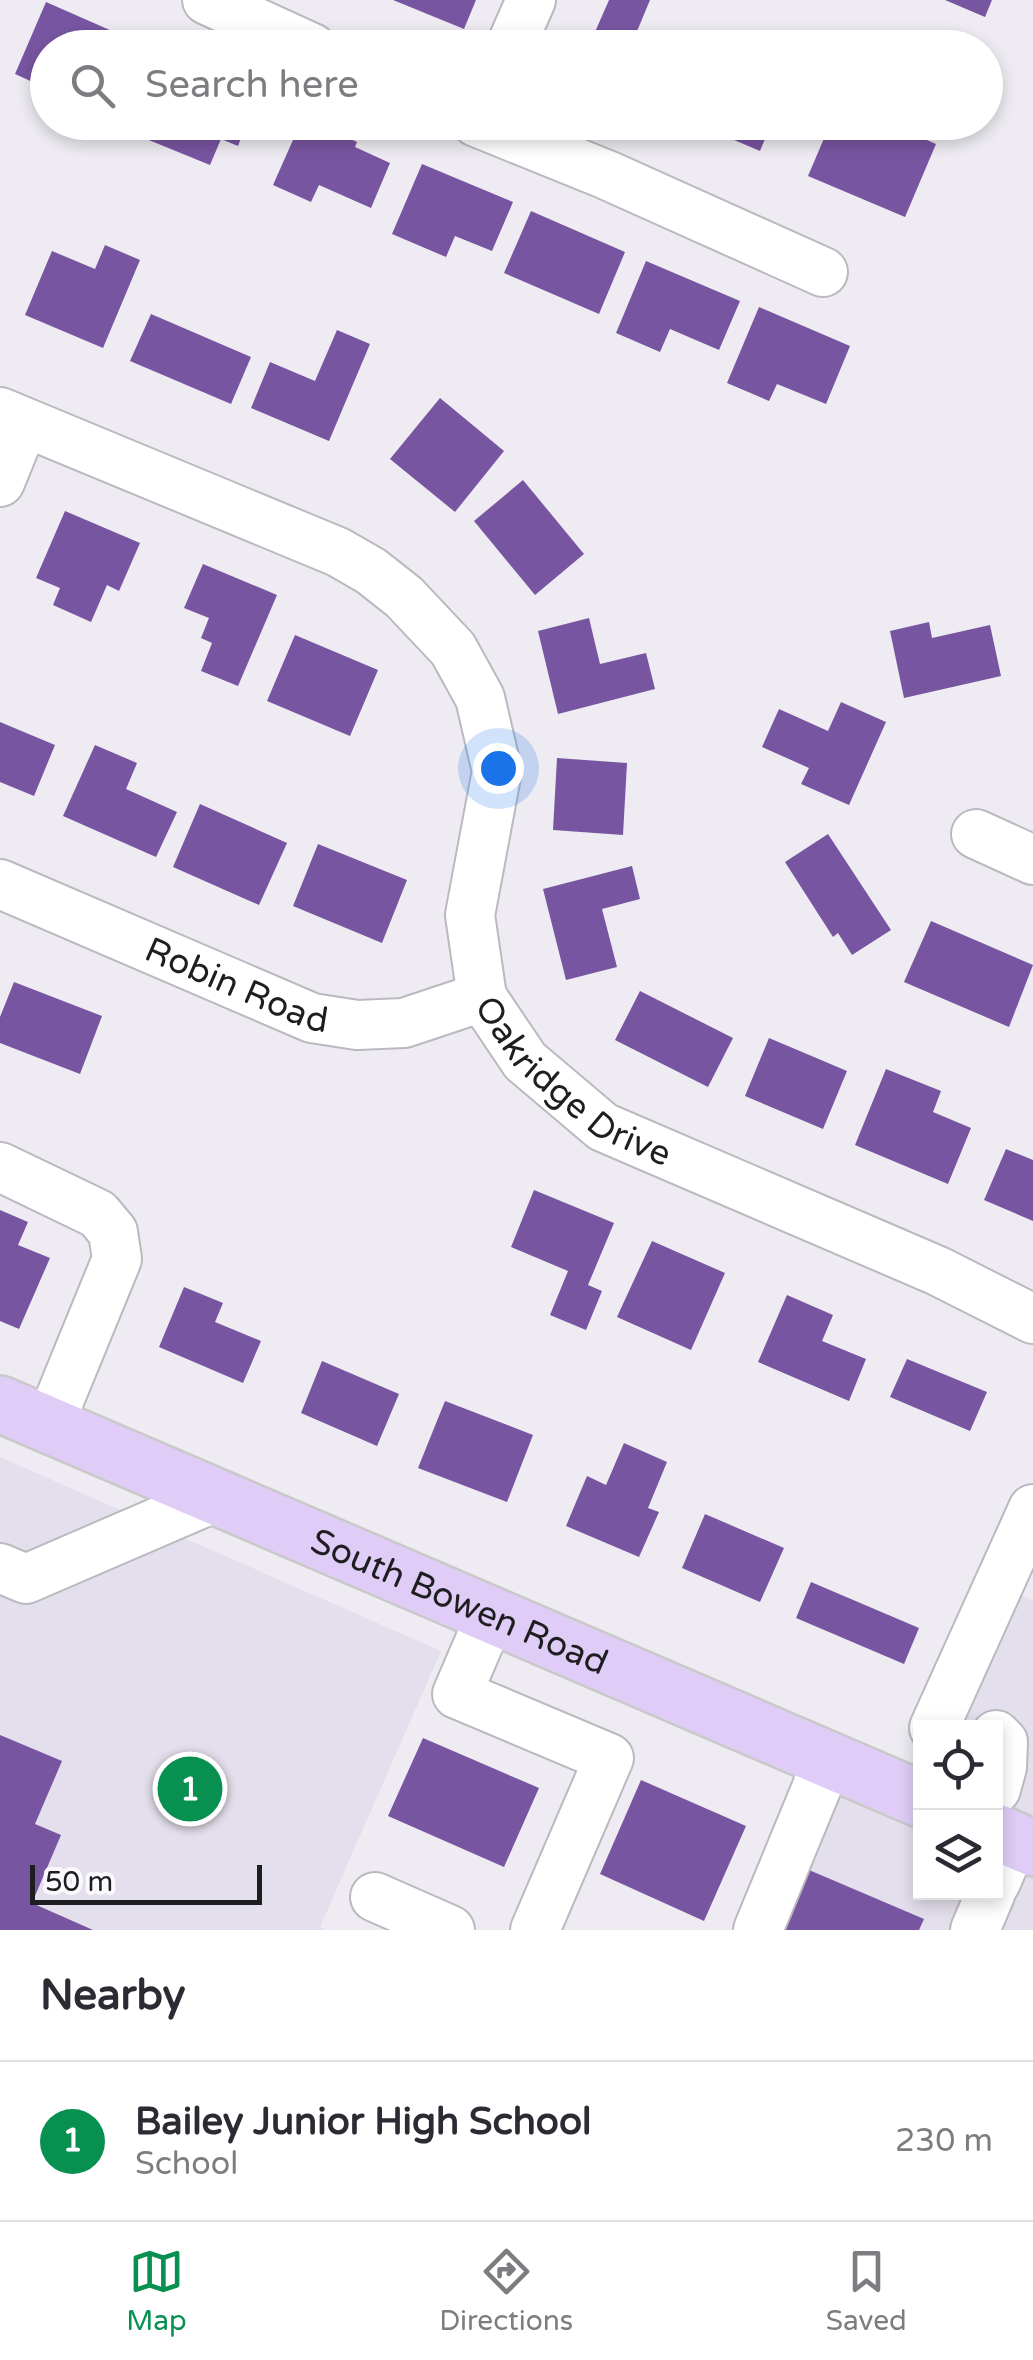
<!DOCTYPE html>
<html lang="en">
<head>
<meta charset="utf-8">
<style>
	:root { --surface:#fff; --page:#f7f7f7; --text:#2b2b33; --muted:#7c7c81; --line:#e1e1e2; --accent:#07904f }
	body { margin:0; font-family:"Varela Round",sans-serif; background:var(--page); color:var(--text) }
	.controls { position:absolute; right:30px; bottom:30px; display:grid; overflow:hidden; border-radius:0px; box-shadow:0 5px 15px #0003 }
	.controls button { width:90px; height:90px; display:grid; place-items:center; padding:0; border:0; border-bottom:2px solid var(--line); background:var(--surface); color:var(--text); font:50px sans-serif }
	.scale { position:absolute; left:30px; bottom:25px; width:232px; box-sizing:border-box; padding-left:10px; border:5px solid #1e1d1f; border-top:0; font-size:28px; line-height:35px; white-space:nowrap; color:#1e1d1f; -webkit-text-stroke:8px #fbf9fe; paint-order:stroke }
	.you { position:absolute; left:498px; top:768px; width:35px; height:35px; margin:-25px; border:8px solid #fff; border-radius:50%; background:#1a73e8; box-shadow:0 0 0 15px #1a73e833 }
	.badge { display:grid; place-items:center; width:65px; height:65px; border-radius:50%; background:var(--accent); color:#fff; font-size:32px; font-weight:700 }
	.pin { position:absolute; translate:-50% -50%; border:5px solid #fff; box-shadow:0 2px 10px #0006 }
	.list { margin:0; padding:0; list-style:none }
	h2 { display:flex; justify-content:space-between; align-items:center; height:130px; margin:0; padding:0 40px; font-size:42px }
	h2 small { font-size:32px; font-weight:400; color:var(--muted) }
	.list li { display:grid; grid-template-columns:65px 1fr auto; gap:30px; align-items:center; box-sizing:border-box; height:160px; padding:0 40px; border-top:2px solid var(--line) }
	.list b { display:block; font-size:38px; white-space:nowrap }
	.list p { margin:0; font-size:32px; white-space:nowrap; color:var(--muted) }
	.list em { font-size:32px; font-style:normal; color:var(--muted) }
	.icon { flex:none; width:55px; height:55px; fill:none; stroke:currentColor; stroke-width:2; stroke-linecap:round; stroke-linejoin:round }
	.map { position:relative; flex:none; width:1033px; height:1930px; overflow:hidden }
	.search { position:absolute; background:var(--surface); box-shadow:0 5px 15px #0003; left:30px; right:30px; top:30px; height:110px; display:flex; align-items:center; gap:25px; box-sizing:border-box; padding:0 35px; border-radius:55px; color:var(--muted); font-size:38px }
	.sheet { height:290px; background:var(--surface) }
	nav { display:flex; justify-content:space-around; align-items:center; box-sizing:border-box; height:140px; border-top:2px solid var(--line); background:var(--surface); font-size:28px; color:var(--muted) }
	nav a { display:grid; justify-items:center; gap:5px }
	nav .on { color:var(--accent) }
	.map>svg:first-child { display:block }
	.built { fill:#e4dfec }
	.building { fill:#7855a1 }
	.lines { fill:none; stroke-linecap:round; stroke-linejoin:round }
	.minor-casing { stroke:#bbb9bf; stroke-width:52 }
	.major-casing { stroke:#c9c9c9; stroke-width:60 }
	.minor { stroke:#fff; stroke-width:48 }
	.major { stroke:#dfcdf7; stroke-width:55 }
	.labels { text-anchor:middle; stroke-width:10; stroke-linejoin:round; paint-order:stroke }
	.street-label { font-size:35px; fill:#1e1d1f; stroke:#fbf9fe }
</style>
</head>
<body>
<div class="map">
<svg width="1033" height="1930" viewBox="0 0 1033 1930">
	<rect width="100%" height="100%" fill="#eeecf2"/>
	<g class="built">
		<path d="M0,1457L441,1651L320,1927L326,1930H0Z"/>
		<path d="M1011,1591L1033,1600V1930H735L805,1770L920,1806V1892H996V1728L952,1727Z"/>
	</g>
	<g class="building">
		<path d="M393,0H476L464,29Z"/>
		<path d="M609,0H650L635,36L662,48H588Z"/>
		<path d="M945,0H992L985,17Z"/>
		<path d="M46,2L137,42L135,48H48V89L15,74Z"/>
		<path d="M139,122H247L238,146L221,139L210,165L134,134Z"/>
		<path d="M301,122H314L357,142L355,147L390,163L371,208L319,185L311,202L273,185Z"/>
		<path d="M692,122H772L760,151Z"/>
		<path d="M831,122H886L936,144L905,217L808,176Z"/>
		<path d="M422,164L513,202L492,251L455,236L446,257L392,234Z"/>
		<path d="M531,211L625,252L599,314L504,273Z"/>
		<path d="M105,245L140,260L103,348L25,315L52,251L95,269Z"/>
		<path d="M646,261L740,301L719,350L670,329L660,352L616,333Z"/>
		<path d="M759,307L850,346L826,404L777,384L769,401L727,383Z"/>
		<path d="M151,314L251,357L231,404L130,361Z"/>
		<path d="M337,330L370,344L329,441L251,408L270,362L315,381Z"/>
		<path d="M440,398L504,451L455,512L390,459Z"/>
		<path d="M523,480L584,554L535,595L474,521Z"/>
		<path d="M65,511L140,543L119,591L107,585L91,622L53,605L60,588L36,578Z"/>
		<path d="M203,564L277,595L238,686L201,671L212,643L201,638L209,618L184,608Z"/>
		<path d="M589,618L600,664L646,653L655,689L558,714L538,631Z"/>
		<path d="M929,622L932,638L990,625L1001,676L904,698L890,631Z"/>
		<path d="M295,635L378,670L350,736L267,701Z"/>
		<path d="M841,702L886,722L849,805L801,784L809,768L762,747L779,709L828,731Z"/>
		<path d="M0,722L55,745L34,796L0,782Z"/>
		<path d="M95,745L137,763L126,789L177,812L156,857L63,816Z"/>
		<path d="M557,758L627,763L623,835L553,830Z"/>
		<path d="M200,804L287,843L259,905L173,867Z"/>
		<path d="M828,834L891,930L852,955L838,933L833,937L785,862Z"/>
		<path d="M318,844L407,880L382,943L293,906Z"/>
		<path d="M632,866L640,899L602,909L617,967L566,980L543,889Z"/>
		<path d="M931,921L1033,965L1009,1027L904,982Z"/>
		<path d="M14,982L102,1016L80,1074L0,1043V1017Z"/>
		<path d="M640,991L733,1038L708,1087L615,1040Z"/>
		<path d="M769,1038L847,1071L823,1129L745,1096Z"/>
		<path d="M886,1069L941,1091L933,1112L971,1128L948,1184L855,1145Z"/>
		<path d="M1006,1149L1033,1160V1221L984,1200Z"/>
		<path d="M534,1190L614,1223L588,1285L602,1291L586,1330L550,1315L568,1271L511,1247Z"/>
		<path d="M0,1210L28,1222L18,1245L50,1258L19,1329L0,1321Z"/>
		<path d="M652,1241L725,1273L691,1350L617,1317Z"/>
		<path d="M184,1287L223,1303L215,1322L261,1341L243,1383L159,1347Z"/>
		<path d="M787,1295L833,1315L822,1341L866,1359L849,1401L758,1362Z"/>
		<path d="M907,1359L987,1392L970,1431L890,1397Z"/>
		<path d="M322,1361L399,1394L377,1446L301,1413Z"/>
		<path d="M445,1401L533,1435L507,1502L418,1468Z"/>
		<path d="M624,1443L667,1462L648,1508L659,1512L639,1557L566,1526L587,1476L606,1485Z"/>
		<path d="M705,1514L784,1548L760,1602L682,1568Z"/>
		<path d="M811,1582L919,1628L904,1664L796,1618Z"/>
		<path d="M0,1735L62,1761L35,1824L61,1835L32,1903L93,1930H0Z"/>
		<path d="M423,1738L539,1788L504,1867L388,1816Z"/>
		<path d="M641,1780L746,1826L704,1921L600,1874Z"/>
		<path d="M802,1867L924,1919L919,1930H775Z"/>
	</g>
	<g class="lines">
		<g class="minor-casing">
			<g id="minor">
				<path d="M207,0L312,48"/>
				<path d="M510,48L531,0"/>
				<path d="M476,122L607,175L823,272"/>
				<path id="s1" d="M0,412L338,552L371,571L404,597L453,649L480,698L497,771L470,915L482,997L525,1061L603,1127L938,1271L1033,1319"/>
				<path d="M0,482L24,423"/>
				<path d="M976,834L1033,860"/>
				<path id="s2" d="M0,884L312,1018L357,1025L404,1023L482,997"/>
				<path d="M0,1167L98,1214L113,1232L117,1259L49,1425"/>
				<path d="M0,1568L26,1579L216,1497"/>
				<path d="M491,1615L457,1694L609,1758L535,1930"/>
				<path d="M934,1728L1033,1509"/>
				<path d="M996,1735L1003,1742L1002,1767L996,1789"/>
				<path d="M996,1882L1014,1839"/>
				<path d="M375,1897L450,1930"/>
				<path d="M758,1930L828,1760"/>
				<path d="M975,1930L991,1892"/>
			</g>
		</g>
		<g class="major-casing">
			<g id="major">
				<path id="s3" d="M0,1404L920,1799"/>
				<path d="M996,1832L1033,1848"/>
			</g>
		</g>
		<use href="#minor" class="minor"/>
		<use href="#major" class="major"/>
	</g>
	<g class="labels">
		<g class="street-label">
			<text dy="12" stroke="none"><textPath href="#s2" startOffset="258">Robin Road</textPath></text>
			<text dy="12" stroke="none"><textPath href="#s1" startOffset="1005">Oakridge Drive</textPath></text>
			<text dy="12" stroke="none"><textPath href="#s3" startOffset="500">South Bowen Road</textPath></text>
		</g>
	</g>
</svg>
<div class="controls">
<button><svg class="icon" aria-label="locate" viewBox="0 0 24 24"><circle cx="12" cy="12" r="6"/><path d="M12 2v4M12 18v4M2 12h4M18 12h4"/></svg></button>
<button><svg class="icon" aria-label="layers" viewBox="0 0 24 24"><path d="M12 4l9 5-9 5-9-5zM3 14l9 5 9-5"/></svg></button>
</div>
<div class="scale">50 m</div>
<div class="you"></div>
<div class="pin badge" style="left:190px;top:1789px">1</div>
<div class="search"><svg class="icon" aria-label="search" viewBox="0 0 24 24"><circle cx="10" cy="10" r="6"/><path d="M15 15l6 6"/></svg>Search here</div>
</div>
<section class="sheet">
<h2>Nearby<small></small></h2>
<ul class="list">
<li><span class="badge">1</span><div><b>Bailey Junior High School</b><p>School</p></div><em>230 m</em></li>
</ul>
</section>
<nav>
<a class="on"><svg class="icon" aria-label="map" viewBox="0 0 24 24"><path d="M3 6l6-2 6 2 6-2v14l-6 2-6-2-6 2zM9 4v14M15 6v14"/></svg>Map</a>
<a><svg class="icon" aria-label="directions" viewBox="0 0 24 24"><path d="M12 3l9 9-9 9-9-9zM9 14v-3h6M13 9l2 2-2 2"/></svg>Directions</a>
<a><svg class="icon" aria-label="saved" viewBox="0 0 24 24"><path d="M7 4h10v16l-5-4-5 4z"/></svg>Saved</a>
</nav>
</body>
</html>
